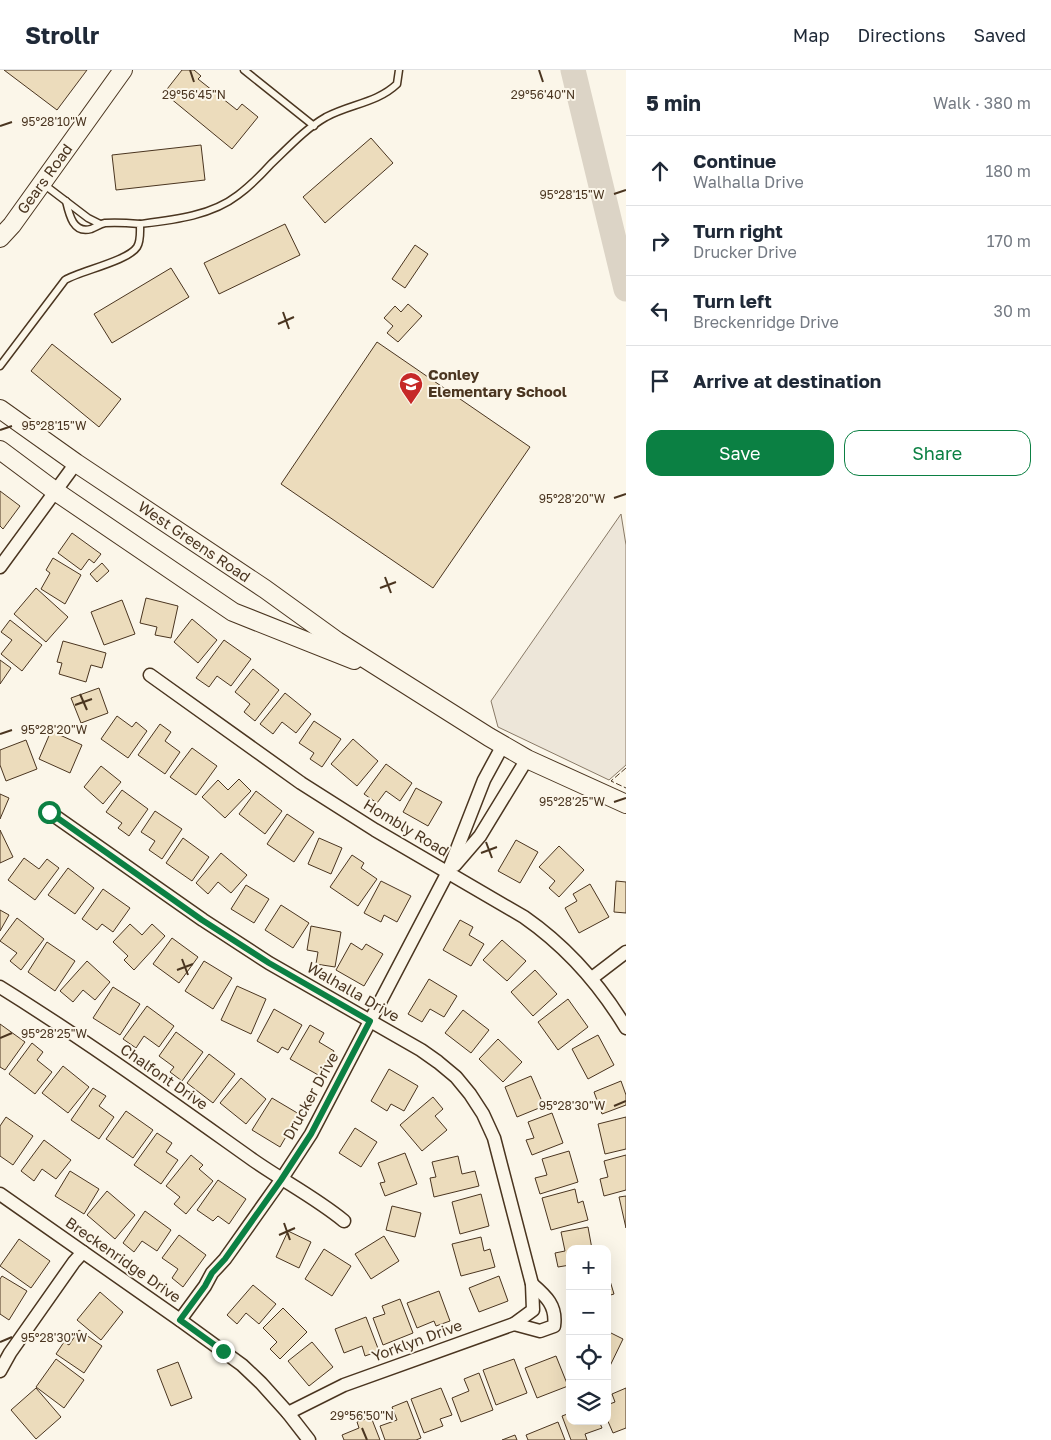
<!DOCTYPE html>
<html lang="en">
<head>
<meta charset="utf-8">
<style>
	:root { --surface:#fff; --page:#f6f6f7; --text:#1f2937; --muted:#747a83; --line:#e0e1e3; --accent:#0b8043 }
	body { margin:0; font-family:"Golos Text",sans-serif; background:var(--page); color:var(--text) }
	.controls { position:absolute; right:15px; bottom:15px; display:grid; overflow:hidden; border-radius:10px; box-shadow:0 5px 20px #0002 }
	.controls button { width:45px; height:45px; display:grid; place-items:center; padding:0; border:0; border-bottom:1px solid var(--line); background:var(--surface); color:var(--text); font:25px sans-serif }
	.stop { position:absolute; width:15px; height:15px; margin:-11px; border:4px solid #0b8043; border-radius:50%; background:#fff }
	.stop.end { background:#0b8043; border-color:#fff; box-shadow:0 1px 5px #0008 }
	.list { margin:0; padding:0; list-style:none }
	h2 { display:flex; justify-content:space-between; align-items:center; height:65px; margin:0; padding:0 20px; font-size:21px }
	h2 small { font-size:16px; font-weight:400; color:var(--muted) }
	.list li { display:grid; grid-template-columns:32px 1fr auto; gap:15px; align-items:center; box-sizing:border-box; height:70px; padding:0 20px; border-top:1px solid var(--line) }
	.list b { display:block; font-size:19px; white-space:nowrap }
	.list p { margin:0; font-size:16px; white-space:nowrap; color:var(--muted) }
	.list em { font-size:16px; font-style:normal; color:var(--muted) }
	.actions { display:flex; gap:10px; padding:15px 20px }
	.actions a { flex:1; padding:11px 0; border:1px solid var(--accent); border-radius:15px; text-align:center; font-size:18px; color:var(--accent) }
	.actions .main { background:var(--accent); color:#fff }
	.icon { flex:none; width:28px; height:28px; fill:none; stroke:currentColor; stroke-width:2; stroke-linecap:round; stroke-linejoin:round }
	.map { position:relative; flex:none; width:626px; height:1370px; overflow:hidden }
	header { display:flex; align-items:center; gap:30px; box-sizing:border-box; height:70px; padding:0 25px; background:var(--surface); border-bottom:1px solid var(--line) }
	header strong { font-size:24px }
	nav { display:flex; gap:28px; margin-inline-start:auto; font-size:18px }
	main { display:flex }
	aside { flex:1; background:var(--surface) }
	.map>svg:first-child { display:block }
	.green { fill:#ede6d9; stroke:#887966 }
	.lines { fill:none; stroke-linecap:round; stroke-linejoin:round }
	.river { stroke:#dcd4c6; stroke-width:25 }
	.building { fill:#ecdcbc; stroke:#4a3520 }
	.service-casing { stroke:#4a3520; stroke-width:9 }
	.minor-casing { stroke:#4a3520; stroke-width:15 }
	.secondary-casing { stroke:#4a3520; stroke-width:20 }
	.service { stroke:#fbf6e9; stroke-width:6 }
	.minor { stroke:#fbf6e9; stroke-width:12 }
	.secondary { stroke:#fbf6e9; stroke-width:18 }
	.fence { stroke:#4a3520; stroke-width:1; stroke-dasharray:6 2.5; stroke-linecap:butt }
	.route { stroke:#0b8043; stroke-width:6 }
	.ticks { fill:none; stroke:#4a3520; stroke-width:2 }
	.labels { text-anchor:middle; stroke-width:4; stroke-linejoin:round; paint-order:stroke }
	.street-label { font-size:15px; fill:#4a3520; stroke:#fbf6e9 }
	.poi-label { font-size:15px; font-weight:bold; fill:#4a3520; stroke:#fbf6e9; text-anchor:start }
	.ticks-label { font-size:12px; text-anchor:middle; fill:#4a3520; stroke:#fbf6e9; stroke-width:4; stroke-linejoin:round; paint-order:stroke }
</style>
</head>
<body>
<header>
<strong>Strollr</strong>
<nav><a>Map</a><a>Directions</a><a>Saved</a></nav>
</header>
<main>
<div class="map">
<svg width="626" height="1370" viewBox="0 0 626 1370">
	<rect width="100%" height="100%" fill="#fbf6e9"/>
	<path class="green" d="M621,444L626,475V695L609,710L498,657L491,631Z"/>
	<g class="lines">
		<path class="river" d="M573,0L626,219"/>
	</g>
	<g class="building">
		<path d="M4,0H87L57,40Z"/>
		<path d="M182,0H194L201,6L198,9L237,40L242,34L258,47L232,79L164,23Z"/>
		<path d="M371,68L393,93L325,153L303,127Z"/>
		<path d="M201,75L205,110L116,120L112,85Z"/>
		<path d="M285,154L300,185L219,224L204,193Z"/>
		<path d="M415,175L428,184L405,218L392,209Z"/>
		<path d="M171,198L189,227L112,273L94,244Z"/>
		<path d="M408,234L422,246L398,272L387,263L393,256L384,248L395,236L401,242Z"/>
		<path d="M377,272L530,377L433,518L281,414Z"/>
		<path d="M52,274L121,329L99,357L31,301Z"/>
		<path d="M0,421L20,436L3,459L0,456Z"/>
		<path d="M72,463L101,484L94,493L89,489L81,500L58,483Z"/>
		<path d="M53,488L81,505L65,534L41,519L50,503L46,500Z"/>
		<path d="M102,493L109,501L97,512L90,504Z"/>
		<path d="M36,518L68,547L46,572L14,544Z"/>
		<path d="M146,528L178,536L171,568L155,565L157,557L140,553Z"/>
		<path d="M122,530L135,564L104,575L91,542Z"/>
		<path d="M192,549L217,570L198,593L174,572Z"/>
		<path d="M10,550L42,575L22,601L1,584L12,570L1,562Z"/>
		<path d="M224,570L251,589L231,616L217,606L209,617L196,608Z"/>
		<path d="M63,571L106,583L102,598L91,595L86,612L59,604L62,593L57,592Z"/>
		<path d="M0,590L11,598L0,614Z"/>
		<path d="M253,599L279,620L255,651L244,642L250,634L235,622Z"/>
		<path d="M99,618L108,643L81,653L71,628Z"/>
		<path d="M285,623L311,644L296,663L282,652L273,664L260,654Z"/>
		<path d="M117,646L132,657L136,652L147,661L128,688L101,669Z"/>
		<path d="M314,651L341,669L322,697L310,689L314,683L299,673Z"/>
		<path d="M160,654L171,662L165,671L180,682L165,704L138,685Z"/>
		<path d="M51,661L82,675L70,703L39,689Z"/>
		<path d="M353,669L378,691L357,716L331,694Z"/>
		<path d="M26,670L37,699L6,711L0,695V680Z"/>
		<path d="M192,678L217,696L196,725L170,707Z"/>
		<path d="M386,694L412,713L400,731L386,721L377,733L364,724Z"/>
		<path d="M101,696L121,712L103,734L84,717Z"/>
		<path d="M239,709L251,721L225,748L202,727L218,710L228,720Z"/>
		<path d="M416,718L442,732L428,756L403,742Z"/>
		<path d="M122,720L148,739L129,766L118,758L122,753L106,742Z"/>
		<path d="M256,721L282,741L265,764L239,744Z"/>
		<path d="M0,724L9,728L0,749Z"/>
		<path d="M155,741L182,759L162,789L149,780L155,771L141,762Z"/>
		<path d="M287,744L314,762L294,792L267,774Z"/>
		<path d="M0,760L13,787L0,793Z"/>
		<path d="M183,768L209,787L192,811L166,793Z"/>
		<path d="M319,768L342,778L331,804L308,794Z"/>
		<path d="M516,770L538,782L520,813L498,801Z"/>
		<path d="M559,776L584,800L559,827L549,818L555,811L539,797Z"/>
		<path d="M221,783L247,805L231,823L218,812L208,824L196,813Z"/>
		<path d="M352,785L364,793L361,798L377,809L358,836L330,817Z"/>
		<path d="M24,788L39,799L47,789L59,798L35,830L8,810Z"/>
		<path d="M68,798L94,818L75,844L48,825Z"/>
		<path d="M381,811L411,826L397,852L384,845L381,852L364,843Z"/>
		<path d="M616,811L626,812V843L614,842Z"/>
		<path d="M590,814L609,847L579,863L565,838L577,831L573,824Z"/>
		<path d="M246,815L269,829L254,853L231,839Z"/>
		<path d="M103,819L130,838L113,862L102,854L97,860L82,849Z"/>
		<path d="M281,835L309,853L293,878L265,860Z"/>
		<path d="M0,840L9,845L0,861Z"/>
		<path d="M17,848L44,869L21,900L10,891L17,883L0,871Z"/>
		<path d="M460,850L473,857L469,865L484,874L471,896L443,880Z"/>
		<path d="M130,854L142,865L152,854L165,866L134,900L124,890L128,886L113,872Z"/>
		<path d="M311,856L341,862L335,897L316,894L318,882L307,880Z"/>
		<path d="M172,868L198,887L179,913L153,894Z"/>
		<path d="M502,870L526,891L507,911L483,890Z"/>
		<path d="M47,872L75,891L55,921L28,902Z"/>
		<path d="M351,873L362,880L366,874L383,884L364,916L336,900Z"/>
		<path d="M87,891L110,912L95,930L83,920L73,932L60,921Z"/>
		<path d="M204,891L232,908L213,939L185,921Z"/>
		<path d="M535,900L557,924L533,946L511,922Z"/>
		<path d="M429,909L457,926L444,947L430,939L422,952L408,944Z"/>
		<path d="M237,916L266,929L251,964L221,950Z"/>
		<path d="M113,917L140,934L120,965L93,948Z"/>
		<path d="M568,929L588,957L558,980L538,952Z"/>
		<path d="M147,936L174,956L159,977L144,966L136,978L123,969Z"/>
		<path d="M274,939L302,955L288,980L282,977L278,983L257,971Z"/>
		<path d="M463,940L489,960L471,983L445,963Z"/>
		<path d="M0,954L25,972L5,1000L0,997Z"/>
		<path d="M310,955L324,963L319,972L334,981L320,1006L290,989Z"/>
		<path d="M176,962L203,982L182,1011L170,1002L174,997L159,986Z"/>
		<path d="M598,965L614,995L588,1009L572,979Z"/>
		<path d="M498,969L522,992L503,1012L479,989Z"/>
		<path d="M32,973L43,982L37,990L52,1002L35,1024L9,1004Z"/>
		<path d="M209,984L235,1004L213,1033L187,1013Z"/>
		<path d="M63,996L89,1017L68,1043L42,1023Z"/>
		<path d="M389,999L418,1016L404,1041L391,1034L387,1041L371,1031Z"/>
		<path d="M531,1006L544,1036L517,1047L505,1017Z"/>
		<path d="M241,1008L266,1029L246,1054L220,1033Z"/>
		<path d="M621,1011L626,1025V1035L602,1044L594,1022Z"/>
		<path d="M93,1018L106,1026L99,1036L114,1047L99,1069L71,1050Z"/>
		<path d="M433,1027L443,1039L435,1046L447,1060L422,1081L400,1055Z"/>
		<path d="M272,1028L299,1044L280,1077L252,1060Z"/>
		<path d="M126,1041L153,1060L133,1088L106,1069Z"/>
		<path d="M552,1043L563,1073L532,1085L526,1070L534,1068L528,1052Z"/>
		<path d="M6,1047L33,1066L13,1095L0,1086V1056Z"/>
		<path d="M626,1047V1079L605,1084L598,1054Z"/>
		<path d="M355,1058L377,1072L361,1097L339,1083Z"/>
		<path d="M157,1063L172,1073L166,1082L178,1090L161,1114L134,1095Z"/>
		<path d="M44,1070L71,1090L56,1109L42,1099L34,1111L21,1101Z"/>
		<path d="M569,1081L578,1112L540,1124L535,1108L547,1105L542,1089Z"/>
		<path d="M405,1083L417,1114L385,1126L380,1113L385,1112L378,1093Z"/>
		<path d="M191,1085L203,1095L199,1099L213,1111L186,1144L174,1134L180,1127L166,1116Z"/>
		<path d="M626,1085V1120L604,1126L600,1109L608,1107L604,1091Z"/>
		<path d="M458,1086L462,1104L475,1101L479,1116L434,1127L430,1108L436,1107L432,1092Z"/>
		<path d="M70,1101L99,1119L84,1144L55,1126Z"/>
		<path d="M218,1110L246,1129L229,1154L218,1146L213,1151L197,1140Z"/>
		<path d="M575,1119L578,1133L583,1131L588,1150L551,1160L542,1128Z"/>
		<path d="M107,1121L135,1145L115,1169L87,1145Z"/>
		<path d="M481,1124L489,1156L460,1164L452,1132Z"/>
		<path d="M626,1126V1158L619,1127Z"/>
		<path d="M392,1136L421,1143L415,1167L386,1160Z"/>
		<path d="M145,1141L171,1160L157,1181L142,1171L134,1182L123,1173Z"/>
		<path d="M588,1157L592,1179H570V1195L558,1197L555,1183L565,1181L561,1162Z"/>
		<path d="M288,1161L311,1172L299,1198L276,1187Z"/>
		<path d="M179,1165L206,1185L183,1217L172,1208L178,1199L162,1188Z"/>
		<path d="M384,1166L399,1191L371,1209L355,1184Z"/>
		<path d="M481,1167L484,1181L490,1179L495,1197L461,1206L452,1174Z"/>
		<path d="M19,1169L50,1191L31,1218L0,1196Z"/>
		<path d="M324,1179L351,1196L332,1226L305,1209Z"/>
		<path d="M607,1201L614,1224L607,1226Z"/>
		<path d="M2,1206L27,1221L9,1250L0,1244V1209Z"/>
		<path d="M499,1206L508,1231L479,1242L469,1218Z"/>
		<path d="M253,1215L276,1234L259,1254L246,1243L237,1254L227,1245Z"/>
		<path d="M439,1221L450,1251L436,1256L434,1251L417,1258L407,1233Z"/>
		<path d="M100,1222L123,1242L101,1270L77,1250Z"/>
		<path d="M400,1229L413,1263L383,1275L373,1248L385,1244L382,1236Z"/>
		<path d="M283,1238L307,1262L280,1289L270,1279L277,1272L263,1258Z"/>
		<path d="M366,1247L379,1281L365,1286L362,1276L344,1283L335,1259Z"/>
		<path d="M79,1260L102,1276L84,1303L56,1284L64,1272L69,1275Z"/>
		<path d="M607,1261L623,1269L608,1300L607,1299Z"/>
		<path d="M312,1272L333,1297L309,1316L288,1291Z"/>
		<path d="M556,1286L568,1316L537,1328L525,1298Z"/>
		<path d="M56,1289L84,1310L64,1338L36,1317Z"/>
		<path d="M514,1289L527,1323L496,1335L483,1300Z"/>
		<path d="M178,1292L192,1328L171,1336L157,1300Z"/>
		<path d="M479,1303L493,1340L461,1352L452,1328L469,1321L464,1309Z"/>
		<path d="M36,1318L61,1347L36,1369L11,1340Z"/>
		<path d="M441,1318L452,1345L440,1349L443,1356L424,1363L411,1329Z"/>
		<path d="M626,1318V1358L613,1363L607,1349V1335L615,1332L612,1324Z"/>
		<path d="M407,1331L421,1368L416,1370H385L380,1356L397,1350L392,1337Z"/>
		<path d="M570,1343V1351H599L602,1358L585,1364L587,1370H571L562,1346Z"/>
		<path d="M371,1347L380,1370H344L342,1365L359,1358L357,1352Z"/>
		<path d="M558,1352L565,1370H528L526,1365Z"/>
		<path d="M515,1365L517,1370H502Z"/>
	</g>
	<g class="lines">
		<g class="service-casing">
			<g id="service">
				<path d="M244,0L314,56"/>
				<path d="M42,113L88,148L100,154"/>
				<path d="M140,154C173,150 211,146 238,125C250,116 261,105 271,94C288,78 305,59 326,47C350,34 377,33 397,14L399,0"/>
				<path d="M0,296L65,210C80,201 128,191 137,177C141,171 140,161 140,154C129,153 117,152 105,153C100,154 96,157 91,159C73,164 69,144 66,131"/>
			</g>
		</g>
		<g class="minor-casing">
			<g id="minor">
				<path d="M0,497L76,393"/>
				<path d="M150,605L301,713L375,760L524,847C567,877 599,913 626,958"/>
				<path d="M49,742L203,850L269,893L421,980L438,992L456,1007L470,1024L483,1044L494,1068L532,1214L533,1240L514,1254L344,1315L288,1343"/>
				<path d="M455,795L480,766L527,689"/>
				<path d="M592,908L626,882"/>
				<path d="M0,917C87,971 170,1031 253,1090C283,1111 316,1128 344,1151"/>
				<path d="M0,1124L180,1250L242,1295L261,1313L288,1343L309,1370"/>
				<path d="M180,1250L205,1216L212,1203L225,1189L281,1110L311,1064L448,802L484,710L503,675"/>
				<path d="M514,1254L540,1261L554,1256C557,1236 546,1226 532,1214"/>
				<path d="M0,1301L10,1283L74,1192L83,1182"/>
			</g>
		</g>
		<g class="secondary-casing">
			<g id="secondary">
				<path d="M0,168L12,155L123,0"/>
				<path d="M0,339L76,393L265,519L337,571L489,667L527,689L626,734"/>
				<path d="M0,380L55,421L233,542L354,590"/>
			</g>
		</g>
		<use href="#service" class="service"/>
		<use href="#minor" class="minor"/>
		<use href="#secondary" class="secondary"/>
		<path class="fence" d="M626,698L611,711L626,718"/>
	</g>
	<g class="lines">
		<path class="route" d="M49,742L202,850L269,893L370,951L311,1064L281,1110L225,1189L212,1203L205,1216L180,1250L223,1281"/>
	</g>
	<path class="ticks" d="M190,0L194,12M539,0L543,12M0,56L12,52M614,124L626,120M283,242L289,259M278,254L294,247M0,360L12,356M614,428L626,424M385,507L391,523M380,518L396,512M80,624L87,640M75,635L92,629M0,664L12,660M614,732L626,728M486,772L492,788M481,783L497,777M182,889L188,905M177,900L193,894M0,968L12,963M614,1036L626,1031M284,1153L290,1170M279,1165L295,1158M0,1272L12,1267M362,1358L367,1370"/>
	<defs>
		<g id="school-pin" transform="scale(1.25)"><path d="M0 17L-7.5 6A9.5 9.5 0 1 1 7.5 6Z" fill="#c62828" stroke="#fbf6e9"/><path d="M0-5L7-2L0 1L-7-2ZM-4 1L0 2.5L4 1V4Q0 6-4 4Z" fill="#fff"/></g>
	</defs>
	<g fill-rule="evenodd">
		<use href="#school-pin" x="411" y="314"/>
	</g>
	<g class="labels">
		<g class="street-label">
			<text transform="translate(45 109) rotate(-54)" y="5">Gears Road</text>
			<text transform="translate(194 472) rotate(34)" y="5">West Greens Road</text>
			<text transform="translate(406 758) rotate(31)" y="5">Hombly Road</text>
			<text transform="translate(353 922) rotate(30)" y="5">Walhalla Drive</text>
			<text transform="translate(164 1007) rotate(35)" y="5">Chalfont Drive</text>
			<text transform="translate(311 1026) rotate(-61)" y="5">Drucker Drive</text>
			<text transform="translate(123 1190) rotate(35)" y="5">Breckenridge Drive</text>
			<text transform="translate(417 1271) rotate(-20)" y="5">Yorklyn Drive</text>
		</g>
		<g class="poi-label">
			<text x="428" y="310">Conley<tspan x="428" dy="17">Elementary School</tspan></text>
		</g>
	</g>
	<g class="ticks-label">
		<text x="194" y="29">29°56'45"N</text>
		<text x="543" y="29">29°56'40"N</text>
		<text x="54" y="56">95°28'10"W</text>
		<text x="572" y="129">95°28'15"W</text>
		<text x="54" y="360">95°28'15"W</text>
		<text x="572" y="433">95°28'20"W</text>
		<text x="54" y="664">95°28'20"W</text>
		<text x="572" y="736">95°28'25"W</text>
		<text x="54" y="968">95°28'25"W</text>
		<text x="572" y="1040">95°28'30"W</text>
		<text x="54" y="1272">95°28'30"W</text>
		<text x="362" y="1350">29°56'50"N</text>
	</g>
</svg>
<div class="controls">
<button>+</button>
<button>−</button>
<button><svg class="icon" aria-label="locate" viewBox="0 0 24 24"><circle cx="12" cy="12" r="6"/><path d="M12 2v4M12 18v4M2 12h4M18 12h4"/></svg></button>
<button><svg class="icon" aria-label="layers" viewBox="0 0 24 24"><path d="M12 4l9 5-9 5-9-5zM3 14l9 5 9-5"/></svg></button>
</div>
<div class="stop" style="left:49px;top:742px"></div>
<div class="stop end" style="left:223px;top:1281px"></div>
</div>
<aside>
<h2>5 min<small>Walk · 380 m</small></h2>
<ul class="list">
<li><svg class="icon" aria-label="ahead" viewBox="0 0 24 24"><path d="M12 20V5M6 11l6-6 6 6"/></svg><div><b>Continue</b><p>Walhalla Drive</p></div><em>180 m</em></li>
<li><svg class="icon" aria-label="right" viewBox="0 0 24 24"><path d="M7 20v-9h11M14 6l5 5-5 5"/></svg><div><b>Turn right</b><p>Drucker Drive</p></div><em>170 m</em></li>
<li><svg class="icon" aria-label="left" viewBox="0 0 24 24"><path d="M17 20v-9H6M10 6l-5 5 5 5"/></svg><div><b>Turn left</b><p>Breckenridge Drive</p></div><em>30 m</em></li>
<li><svg class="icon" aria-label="arrive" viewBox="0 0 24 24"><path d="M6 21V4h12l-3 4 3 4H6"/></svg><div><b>Arrive at destination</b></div></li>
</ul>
<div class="actions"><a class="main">Save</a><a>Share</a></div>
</aside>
</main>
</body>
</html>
